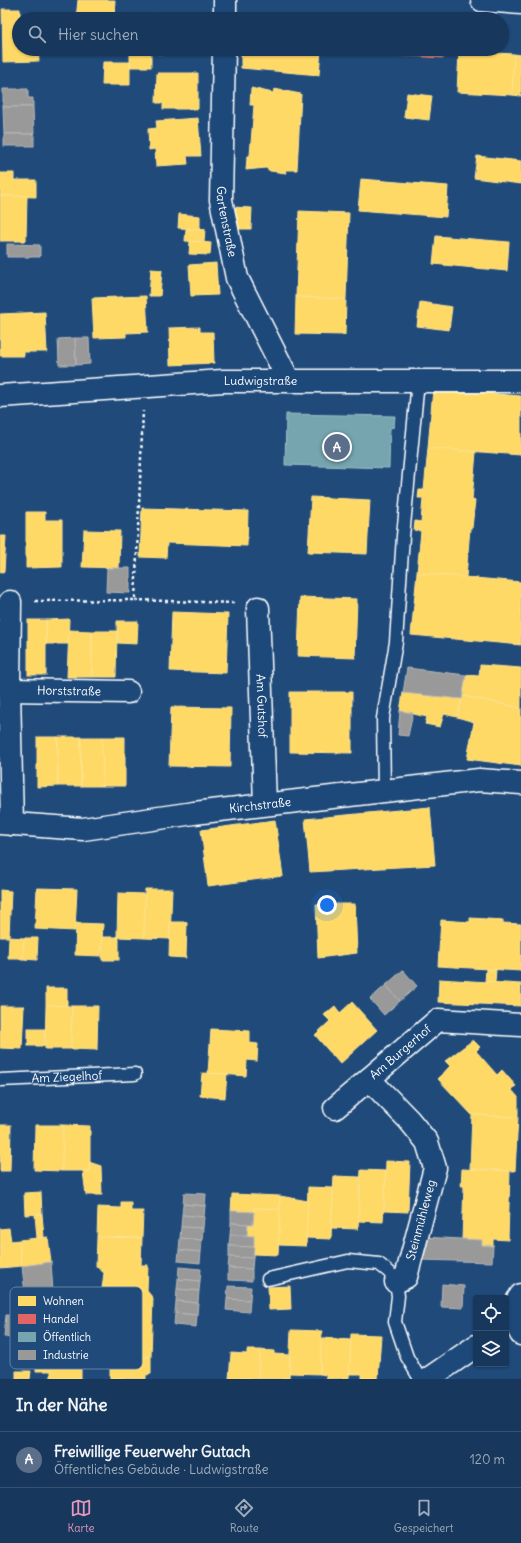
<!DOCTYPE html>
<html lang="de">
<head>
<meta charset="utf-8">
<style>
	:root { --surface:#17385c; --page:#203f62; --text:#f1f3f6; --muted:#9eacbb; --line:#365272; --accent:#e797bd }
	body { margin:0; font-family:Delius,sans-serif; background:var(--page); color:var(--text) }
	.controls { position:absolute; right:12px; bottom:12px; display:grid; overflow:hidden; border-radius:4px; box-shadow:0 1px 3px #0004 }
	.controls button { width:36px; height:36px; display:grid; place-items:center; padding:0; border:0; border-bottom:1px solid var(--line); background:var(--surface); color:var(--text); font:20px sans-serif }
	.you { position:absolute; left:327px; top:905px; width:14px; height:14px; margin:-10px; border:3px solid #fff; border-radius:50%; background:#1a73e8; box-shadow:0 0 0 6px #1a73e833 }
	.badge { display:grid; place-items:center; width:26px; height:26px; border-radius:50%; background:var(--accent); color:#fff; font-size:13px; font-weight:700 }
	.pin { position:absolute; translate:-50% -50%; border:2px solid #fff; box-shadow:0 1px 4px #0006 }
	.list { margin:0; padding:0; list-style:none }
	h2 { display:flex; justify-content:space-between; align-items:center; height:52px; margin:0; padding:0 16px; font-size:17px }
	h2 small { font-size:13px; font-weight:400; color:var(--muted) }
	.list li { display:grid; grid-template-columns:26px 1fr auto; gap:12px; align-items:center; box-sizing:border-box; height:56px; padding:0 16px; border-top:1px solid var(--line) }
	.list b { display:block; font-size:15px; white-space:nowrap }
	.list p { margin:0; font-size:13px; white-space:nowrap; color:var(--muted) }
	.list em { font-size:13px; font-style:normal; color:var(--muted) }
	.icon { flex:none; width:22px; height:22px; fill:none; stroke:currentColor; stroke-width:2; stroke-linecap:round; stroke-linejoin:round }
	.map { position:relative; flex:none; width:521px; height:1379px; overflow:hidden }
	.search { position:absolute; background:var(--surface); box-shadow:0 1px 3px #0004; left:12px; right:12px; top:12px; height:44px; display:flex; align-items:center; gap:10px; box-sizing:border-box; padding:0 14px; border-radius:22px; color:var(--muted); font-size:15px }
	.sheet { height:108px; background:var(--surface) }
	nav { display:flex; justify-content:space-around; align-items:center; box-sizing:border-box; height:56px; border-top:1px solid var(--line); background:var(--surface); font-size:11px; color:var(--muted) }
	nav a { display:grid; justify-items:center; gap:2px }
	nav .on { color:var(--accent) }
	.map>svg:first-child { display:block }
	.homes { fill:#ffd966; stroke:#ffe494 }
	.shops { fill:#e06666; stroke:#e99494 }
	.public { fill:#76a5af; stroke:#9fc0c7 }
	.industry { fill:#999; stroke:#b8b8b8 }
	.lines { fill:none; stroke-linecap:round; stroke-linejoin:round }
	.lane-casing { stroke:#fff; stroke-width:15 }
	.street-casing { stroke:#fff; stroke-width:25 }
	.path { stroke:#fff; stroke-width:2.5; stroke-dasharray:3 3; stroke-linecap:butt }
	.lane { stroke:#1f4a7a; stroke-width:12 }
	.street { stroke:#1f4a7a; stroke-width:22 }
	.labels { text-anchor:middle; stroke-width:4; stroke-linejoin:round; paint-order:stroke }
	.street-label { font-size:12px; fill:#fff; stroke:#1f4a7a }
	.key { fill:#1f4a7a; stroke:#6280a2; stroke-width:1 }
	.key-label { font-size:11px; fill:#fff }
</style>
</head>
<body>
<div class="map">
<svg width="521" height="1379" viewBox="0 0 521 1379">
	<rect width="100%" height="100%" fill="#1f4a7a"/>
	<filter id="ink" filterUnits="userSpaceOnUse"><feTurbulence type="fractalNoise" baseFrequency=".025" numOctaves="2"/><feDisplacementMap in="SourceGraphic" scale="8" xChannelSelector="R" yChannelSelector="G"/><feConvolveMatrix kernelMatrix="1 2 1 2 8 2 1 2 1" color-interpolation-filters="sRGB"/></filter>
	<g filter="url(#ink)">
		<g class="homes">
			<path d="M78,0H115L114,19H76Z"/>
			<path d="M2,9H20V16L38,15V19H19V49H38L39,61L3,62Z"/>
			<path d="M201,12L202,19H158V13Z"/>
			<path d="M374,15L410,16V19H374Z"/>
			<rect x="158" y="49" width="44" height="5"/>
			<path d="M241,49H321L319,75L241,68Z"/>
			<path d="M372,49H408V56L372,54Z"/>
			<path d="M459,51L514,54L512,95L457,92Z"/>
			<rect x="130" y="52" width="21" height="15"/>
			<path d="M514,54L521,55V96L512,95Z"/>
			<path d="M103,62H130V85H102Z"/>
			<path d="M157,73H198V109H163V103H156Z"/>
			<path d="M251,88L273,93L274,89L301,94L297,170H285L286,173L270,171L266,168L246,170L247,157L250,155L254,105H250Z"/>
			<path d="M407,93L432,96L429,120L404,117Z"/>
			<path d="M198,118L201,156H187L188,164L156,166L155,149L149,150L148,129L157,128L156,121Z"/>
			<path d="M477,156L521,161V184L474,178Z"/>
			<path d="M0,173H14V180H36V197L0,196Z"/>
			<path d="M361,179L448,186L446,217L358,210Z"/>
			<path d="M0,196H27L26,241H0Z"/>
			<path d="M232,207L252,208L251,229H232Z"/>
			<path d="M299,211L349,213L346,299L296,297Z"/>
			<path d="M179,214L200,216V229L178,228Z"/>
			<path d="M186,229H205L204,242L185,241Z"/>
			<path d="M436,236L509,242L507,271L433,264Z"/>
			<path d="M190,241L211,243L210,255L189,254Z"/>
			<path d="M216,263L218,295L191,296L189,265Z"/>
			<path d="M151,269L162,270L160,296H149Z"/>
			<path d="M146,296L148,332L126,333V337L94,338L92,298Z"/>
			<path d="M296,297L346,299L345,335L295,334Z"/>
			<path d="M420,302L452,307L449,330L417,326Z"/>
			<path d="M45,312L47,352H24V356H0V314Z"/>
			<path d="M200,327V332H213L214,363L170,365L169,328Z"/>
			<path d="M433,389L521,396V455L428,448Z"/>
			<path d="M428,448L476,452L472,500H475L472,528H470L466,577L417,573L421,531L414,530L415,521L421,522L423,498H418L419,490H424Z"/>
			<path d="M311,497L370,500L367,554L308,552Z"/>
			<path d="M142,508L248,511L247,546L167,543L166,558L140,557Z"/>
			<path d="M26,512H45V520H62V567L26,568Z"/>
			<path d="M84,530L120,531L119,568L82,567Z"/>
			<path d="M0,536H6L4,572H0Z"/>
			<path d="M417,573L521,582V645L411,635Z"/>
			<path d="M300,597L357,599L355,658L298,656Z"/>
			<path d="M172,612L228,614L226,673L170,671Z"/>
			<path d="M69,619L68,644H46V620Z"/>
			<rect x="28" y="620" width="18" height="55"/>
			<path d="M117,621H138L137,644L117,643Z"/>
			<path d="M69,630L92,631V677H67Z"/>
			<path d="M92,631H117L116,677H92Z"/>
			<path d="M480,665L521,668V708L463,696L466,675L479,676Z"/>
			<path d="M290,692H352V753L290,752Z"/>
			<path d="M403,693L462,699L457,717L444,714L440,727L425,724L427,717L400,711Z"/>
			<path d="M463,696L521,708V766L467,759L474,722L457,717Z"/>
			<path d="M171,707L231,708L230,767L169,766Z"/>
			<path d="M37,737H58V786L37,787Z"/>
			<rect x="58" y="737" width="23" height="49"/>
			<path d="M81,737H102L103,786H81Z"/>
			<path d="M102,737H125V786H103Z"/>
			<path d="M430,807L435,865L310,872L305,819Z"/>
			<path d="M275,820L283,876L208,886L201,830Z"/>
			<path d="M37,888L77,889L75,931L35,929Z"/>
			<path d="M145,889H172L170,939L144,938Z"/>
			<path d="M0,890L11,891L9,937H0Z"/>
			<path d="M118,893L145,894L144,938L117,937Z"/>
			<path d="M316,904H355L357,953L318,958Z"/>
			<path d="M470,918L503,920V923L521,924V971L438,966L441,920L470,922Z"/>
			<path d="M170,922H187L186,958L169,957Z"/>
			<path d="M76,923L103,924L101,956L75,955Z"/>
			<path d="M9,937L24,938L23,959H8Z"/>
			<rect x="102" y="937" width="17" height="23"/>
			<path d="M24,938H38L37,960L23,959Z"/>
			<path d="M486,969L496,970L495,982H485Z"/>
			<path d="M439,979L521,984V1006L438,1002Z"/>
			<path d="M46,988H67V1006L46,1005Z"/>
			<path d="M352,1002L377,1030L340,1064L315,1035L330,1021L324,1015L335,1006L340,1013Z"/>
			<path d="M46,1005L72,1006L71,1049H45Z"/>
			<path d="M0,1006H24L22,1049L0,1048Z"/>
			<path d="M72,1006H98L97,1050L71,1049Z"/>
			<rect x="28" y="1029" width="17" height="17"/>
			<path d="M211,1029L250,1031V1043L258,1044L257,1061L247,1060L246,1076L208,1073Z"/>
			<path d="M473,1040L480,1047L476,1051L497,1075L502,1070L516,1086L511,1089L518,1097V1117L472,1115L438,1079L450,1066L445,1061Z"/>
			<path d="M202,1073L227,1074L225,1098L200,1096Z"/>
			<path d="M472,1115L518,1117L515,1171L470,1169Z"/>
			<path d="M0,1125H11L10,1171H0Z"/>
			<path d="M35,1125H63L62,1171L34,1170Z"/>
			<path d="M63,1125L90,1126V1171H62Z"/>
			<path d="M386,1161L410,1162L408,1212L384,1211Z"/>
			<path d="M89,1162L101,1166L102,1195H86L83,1171H90Z"/>
			<path d="M462,1169L510,1171L508,1240L493,1239V1246L482,1245V1240L462,1239L464,1186H461Z"/>
			<path d="M361,1170L386,1171L383,1222L358,1221Z"/>
			<path d="M334,1176L360,1177L358,1229L331,1228Z"/>
			<path d="M308,1187L333,1188L331,1239L306,1238Z"/>
			<path d="M41,1192L42,1214L25,1215L24,1193Z"/>
			<path d="M232,1194L280,1196V1209L254,1208V1212L231,1211Z"/>
			<path d="M280,1196L308,1201L306,1246L278,1245Z"/>
			<path d="M121,1202H131V1211H143L142,1238L97,1237L98,1207L121,1208Z"/>
			<path d="M254,1208L280,1209L278,1255L253,1254L254,1236L247,1235L248,1224H253Z"/>
			<path d="M42,1214L44,1237L37,1238L35,1215Z"/>
			<path d="M9,1228L11,1241L19,1240L22,1266L0,1268V1229Z"/>
			<path d="M48,1237L51,1262L22,1266L19,1240Z"/>
			<path d="M97,1237L142,1238L141,1265H148L147,1291L102,1288L104,1273L96,1266Z"/>
			<path d="M290,1286L291,1309L269,1310L268,1287Z"/>
			<path d="M102,1288L147,1291L153,1298L151,1357L106,1356L109,1304L102,1295Z"/>
			<path d="M291,1330L322,1331L320,1374L289,1373Z"/>
			<path d="M351,1334L381,1335L378,1379H362V1374H349Z"/>
			<path d="M321,1338L351,1340L349,1378L326,1379V1375L320,1374Z"/>
			<path d="M247,1350H260L258,1379H229L231,1353L247,1354Z"/>
			<path d="M260,1350L274,1351V1354L290,1355L289,1379H258Z"/>
			<path d="M36,1353H73V1357H81V1379H51V1371H36Z"/>
			<path d="M110,1357H151V1374L146,1375V1379H110Z"/>
			<path d="M16,1371H31L30,1379H16Z"/>
		</g>
		<g class="shops">
			<path d="M410,16L446,18V19H410Z"/>
			<path d="M408,49H445L444,58L408,56Z"/>
		</g>
		<path class="public" d="M286,414L395,416L394,427L390,428L389,468L285,465Z"/>
		<g class="industry">
			<path d="M3,89H28V98H33V107H3Z"/>
			<path d="M3,107H33L34,134H4Z"/>
			<rect x="4" y="134" width="30" height="12"/>
			<path d="M7,244L40,245V257H7Z"/>
			<path d="M75,338H89L90,364L76,365Z"/>
			<path d="M75,338L76,365H59L58,339Z"/>
			<path d="M107,568H130V593L106,592Z"/>
			<path d="M407,668L466,675L462,699L403,693Z"/>
			<path d="M400,711L413,713L408,736L398,735Z"/>
			<path d="M403,970L417,986L400,1001L386,985Z"/>
			<path d="M386,985L400,1001L384,1015L370,999Z"/>
			<path d="M184,1193L206,1194L205,1206L183,1204Z"/>
			<path d="M183,1204L205,1206L204,1217L182,1215Z"/>
			<path d="M231,1211L254,1212L253,1224L231,1223Z"/>
			<path d="M182,1215L204,1217L203,1228L181,1227Z"/>
			<path d="M231,1223L248,1224L247,1235H230Z"/>
			<path d="M181,1227L203,1228L202,1240L180,1238Z"/>
			<path d="M230,1235L254,1236V1247L229,1246Z"/>
			<path d="M421,1237L482,1240V1245L493,1246L492,1262L420,1260Z"/>
			<path d="M180,1238L202,1240L201,1252L179,1250Z"/>
			<path d="M229,1246L254,1247L253,1258L229,1257Z"/>
			<path d="M179,1250L201,1252L200,1263L178,1261Z"/>
			<path d="M229,1257L253,1258L252,1269L228,1268Z"/>
			<path d="M51,1262L53,1292L25,1294L22,1266Z"/>
			<path d="M179,1267L201,1269L200,1281L178,1279Z"/>
			<path d="M228,1268L252,1269V1281L228,1280Z"/>
			<path d="M178,1279L200,1281L199,1291L177,1289Z"/>
			<path d="M442,1284L464,1286L463,1308L441,1307Z"/>
			<path d="M228,1286L251,1287L250,1300L227,1299Z"/>
			<path d="M177,1289L199,1291L198,1303L176,1301Z"/>
			<path d="M227,1299L250,1300L249,1312L226,1310Z"/>
			<path d="M176,1301L198,1303L197,1315L175,1313Z"/>
			<path d="M175,1313L197,1315L196,1327L174,1325Z"/>
			<path d="M6,1315L31,1317L29,1339L4,1337Z"/>
		</g>
		<g class="lines">
			<g class="lane-casing">
				<g id="lane">
					<path d="M384,791L383,718L396,642L403,536L418,381"/>
					<path id="s1" d="M0,1080L135,1074"/>
					<path d="M268,1279L348,1261L379,1264L389,1272L396,1282L398,1296L395,1322L407,1357L420,1379"/>
				</g>
			</g>
			<g class="street-casing">
				<g id="street">
					<path d="M482,0L521,3"/>
					<path d="M225,19V0"/>
					<path id="s2" d="M224,49L221,200L237,278L289,381"/>
					<path id="s3" d="M0,396L223,381H521"/>
					<path d="M10,602L9,690L12,824"/>
					<path id="s4" d="M258,608L265,804"/>
					<path id="s5" d="M9,690L128,692"/>
					<path id="s6" d="M0,823L83,829L194,813L479,780L521,783"/>
					<path d="M369,1079L409,1120L427,1142L435,1168L406,1277L396,1282"/>
					<path id="s7" d="M335,1108L438,1020L521,1025"/>
					<path d="M510,1313L521,1334"/>
					<path d="M506,1317L521,1295"/>
					<path d="M428,1379L476,1346"/>
				</g>
			</g>
			<g class="path">
				<path d="M135,600L235,603"/>
				<path d="M35,601L135,600L143,411"/>
			</g>
			<use href="#lane" class="lane"/>
			<use href="#street" class="street"/>
		</g>
	</g>
	<g class="labels">
		<g class="street-label">
			<text dy="4" stroke="none"><textPath href="#s2" startOffset="173">Gartenstraße</textPath></text>
			<text dy="4" stroke="none"><textPath href="#s3" startOffset="261">Ludwigstraße</textPath></text>
			<text dy="4" stroke="none"><textPath href="#s5" startOffset="60">Horststraße</textPath></text>
			<text dy="4" stroke="none"><textPath href="#s4" startOffset="98">Am Gutshof</textPath></text>
			<text dy="4" stroke="none"><textPath href="#s6" startOffset="262">Kirchstraße</textPath></text>
			<text dy="4" stroke="none"><textPath href="#s7" startOffset="86">Am Burgerhof</textPath></text>
			<text dy="4" stroke="none"><textPath href="#s1" startOffset="67">Am Ziegelhof</textPath></text>
			<text transform="translate(421 1220) rotate(-75)" y="4">Steinmühleweg</text>
		</g>
	</g>
	<rect x="10" y="1287" width="132" height="82" rx="6" class="key"/>
	<rect x="18" y="1296" width="18" height="10" fill="#ffd966"/>
	<rect x="18" y="1314" width="18" height="10" fill="#e06666"/>
	<rect x="18" y="1332" width="18" height="10" fill="#76a5af"/>
	<rect x="18" y="1350" width="18" height="10" fill="#999"/>
	<g class="key-label">
		<text x="43" y="1305">Wohnen</text>
		<text x="43" y="1323">Handel</text>
		<text x="43" y="1341">Öffentlich</text>
		<text x="43" y="1359">Industrie</text>
	</g>
</svg>
<div class="controls">
<button><svg class="icon" aria-label="locate" viewBox="0 0 24 24"><circle cx="12" cy="12" r="6"/><path d="M12 2v4M12 18v4M2 12h4M18 12h4"/></svg></button>
<button><svg class="icon" aria-label="layers" viewBox="0 0 24 24"><path d="M12 4l9 5-9 5-9-5zM3 14l9 5 9-5"/></svg></button>
</div>
<div class="you"></div>
<div class="pin badge" style="left:337px;top:447px;background:#5c6f8a">A</div>
<div class="search"><svg class="icon" aria-label="search" viewBox="0 0 24 24"><circle cx="10" cy="10" r="6"/><path d="M15 15l6 6"/></svg>Hier suchen</div>
</div>
<section class="sheet">
<h2>In der Nähe<small></small></h2>
<ul class="list">
<li><span class="badge" style="background:#5c6f8a">A</span><div><b>Freiwillige Feuerwehr Gutach</b><p>Öffentliches Gebäude · Ludwigstraße</p></div><em>120 m</em></li>
</ul>
</section>
<nav>
<a class="on"><svg class="icon" aria-label="map" viewBox="0 0 24 24"><path d="M3 6l6-2 6 2 6-2v14l-6 2-6-2-6 2zM9 4v14M15 6v14"/></svg>Karte</a>
<a><svg class="icon" aria-label="directions" viewBox="0 0 24 24"><path d="M12 3l9 9-9 9-9-9zM9 14v-3h6M13 9l2 2-2 2"/></svg>Route</a>
<a><svg class="icon" aria-label="saved" viewBox="0 0 24 24"><path d="M7 4h10v16l-5-4-5 4z"/></svg>Gespeichert</a>
</nav>
</body>
</html>
